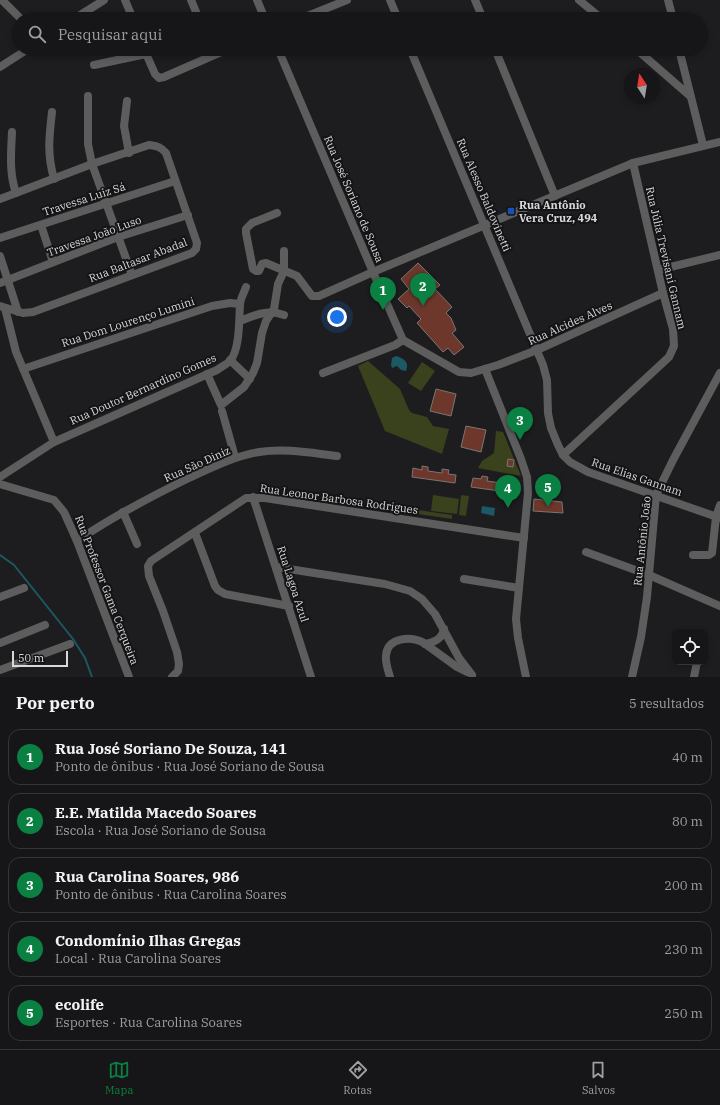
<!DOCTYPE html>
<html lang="pt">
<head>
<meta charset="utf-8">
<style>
	:root { --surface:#161517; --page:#1f1e20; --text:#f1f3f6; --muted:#9e9fa1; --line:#353436; --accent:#0b8043 }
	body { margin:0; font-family:"IBM Plex Serif",serif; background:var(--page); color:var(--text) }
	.controls { position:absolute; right:12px; bottom:12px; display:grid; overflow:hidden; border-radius:8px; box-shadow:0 2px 6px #0003 }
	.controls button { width:36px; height:36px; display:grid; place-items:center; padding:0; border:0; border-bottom:1px solid var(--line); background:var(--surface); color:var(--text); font:20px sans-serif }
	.compass { position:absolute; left:624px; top:68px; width:36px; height:36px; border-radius:50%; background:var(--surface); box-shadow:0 2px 6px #0003; rotate:348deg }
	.scale { position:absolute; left:12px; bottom:10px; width:56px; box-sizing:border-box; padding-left:4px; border:2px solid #d9d9da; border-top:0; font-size:11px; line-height:14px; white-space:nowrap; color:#d9d9da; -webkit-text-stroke:3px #141316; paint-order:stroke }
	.you { position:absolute; left:337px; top:317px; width:14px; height:14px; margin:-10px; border:3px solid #fff; border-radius:50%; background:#1a73e8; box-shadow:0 0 0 6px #1a73e833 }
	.badge { display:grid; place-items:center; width:26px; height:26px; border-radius:50%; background:var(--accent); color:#fff; font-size:13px; font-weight:700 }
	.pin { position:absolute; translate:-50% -33px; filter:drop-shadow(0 1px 2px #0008) }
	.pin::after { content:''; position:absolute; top:21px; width:14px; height:12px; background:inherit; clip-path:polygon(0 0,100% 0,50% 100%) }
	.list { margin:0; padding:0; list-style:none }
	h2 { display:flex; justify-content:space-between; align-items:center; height:52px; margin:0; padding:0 16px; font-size:17px }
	h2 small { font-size:13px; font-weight:400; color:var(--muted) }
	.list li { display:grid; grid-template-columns:26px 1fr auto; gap:12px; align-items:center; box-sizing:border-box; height:56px; margin:0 8px 8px; padding:0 8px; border:1px solid var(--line); border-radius:12px }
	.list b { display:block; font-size:15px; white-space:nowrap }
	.list p { margin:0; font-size:13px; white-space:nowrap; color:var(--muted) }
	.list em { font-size:13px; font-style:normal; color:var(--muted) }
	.icon { flex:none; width:22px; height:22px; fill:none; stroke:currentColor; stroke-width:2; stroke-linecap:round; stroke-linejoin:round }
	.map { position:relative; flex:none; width:720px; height:677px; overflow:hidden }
	.search { position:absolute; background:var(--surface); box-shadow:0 2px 6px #0003; left:12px; right:12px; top:12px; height:44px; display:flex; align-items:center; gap:10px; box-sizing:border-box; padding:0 14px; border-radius:22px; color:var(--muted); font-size:15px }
	.sheet { height:372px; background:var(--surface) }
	nav { display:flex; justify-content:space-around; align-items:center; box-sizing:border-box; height:56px; border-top:1px solid var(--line); background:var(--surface); font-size:11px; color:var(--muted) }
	nav a { display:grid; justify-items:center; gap:2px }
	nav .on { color:var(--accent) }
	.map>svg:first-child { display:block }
	.commercial { fill:#27202f }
	.green { fill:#3a421d }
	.water { fill:#1c5964 }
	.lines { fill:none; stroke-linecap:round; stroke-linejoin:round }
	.stream { stroke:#1c5964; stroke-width:2 }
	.building { fill:#6d372c; stroke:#7a7675 }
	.minor { stroke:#5e5d5d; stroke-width:8 }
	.transit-dot { fill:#1a4fb4; stroke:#141316; stroke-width:1.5 }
	.labels { text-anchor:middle; stroke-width:4; stroke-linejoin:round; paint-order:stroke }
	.street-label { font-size:11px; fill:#d9d9da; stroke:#141316 }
	.poi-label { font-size:11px; font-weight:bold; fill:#d9d9da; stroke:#141316; text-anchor:start }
</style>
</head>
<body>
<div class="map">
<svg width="720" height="677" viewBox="0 0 720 677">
	<rect width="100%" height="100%" fill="#1d1c1f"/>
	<path class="commercial" d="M524,406L528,416L513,423L509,413Z"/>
	<g class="green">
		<path d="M368,361L400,389L409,410L412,413L427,417L433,426L449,429L442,454L385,431L358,366Z"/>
		<path d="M422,362L435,371L421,391L408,383Z"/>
		<path d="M496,431L503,432L521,476L478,468L482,461L494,453Z"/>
		<path d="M433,495L459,499L457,514L431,511Z"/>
		<path d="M461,495L469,496L466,516L459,515Z"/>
		<path d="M398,507L452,515V519L397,511Z"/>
	</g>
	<g class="water">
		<path d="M396,356C403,358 410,362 406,371L401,370L397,366L392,368L391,365L392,358Z"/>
		<path d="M482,506L495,508L494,516L481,513Z"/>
	</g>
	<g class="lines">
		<path class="stream" d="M0,555L14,565L73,639L85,658L92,677"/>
	</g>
	<g class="building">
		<path d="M418,263L440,285L435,289L452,307L446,313L451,318L456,330L452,333L464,347L454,355L448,348L443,352L417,323L421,319L409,306L407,308L398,299L409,289L401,279Z"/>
		<path d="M436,389L456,394L451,416L430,411Z"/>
		<path d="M466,426L486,430L481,452L461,447Z"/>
		<path d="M508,459L514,460L513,467L507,466Z"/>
		<path d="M422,466L428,467V471L442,473V469L449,470L448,474L456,475L455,483L412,477L413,468L422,470Z"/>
		<path d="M482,476L488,477L487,481L501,483L502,479L508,480L507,484L515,485L514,493L471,487L473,478L481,479Z"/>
		<path d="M534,499L562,502L563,513L533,511Z"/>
	</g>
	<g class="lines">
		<g class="minor">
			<path d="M2,0L21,19"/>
			<path d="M125,0L133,19"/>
			<path d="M191,0L199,19"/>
			<path d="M257,0L265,19"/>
			<path d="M390,0L398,19"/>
			<path d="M475,0L483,19"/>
			<path d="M579,0L602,19"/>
			<path d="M668,0L673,19"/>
			<path d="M74,19L104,0"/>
			<path d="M300,19L347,0"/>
			<path d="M144,49L155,74L159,78L164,77L228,49"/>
			<path d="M278,49L373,272L403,340L459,372L471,373L498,365L537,350L663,293"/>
			<path d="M410,49L543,365L547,380L548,413L551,428L558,445L563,455L570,462L588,472L720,518"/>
			<path d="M495,49L555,196"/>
			<path d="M636,49L690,96"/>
			<path d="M679,49L703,145"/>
			<path d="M94,65L146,54"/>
			<path d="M0,67L28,49"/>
			<path d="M88,96V144L92,164L132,275"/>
			<path d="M127,101L124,126L129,153"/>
			<path d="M52,112C49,138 47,154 54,179"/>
			<path d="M12,132C11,153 9,173 16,193"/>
			<path d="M0,199L92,164L149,145C157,146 161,147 166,153L197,243L196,249L192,253L33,312L23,313L0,306"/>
			<path d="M277,213L252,223L246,229V233L253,269L256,271H259L262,264L266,263L297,276L312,296H319L373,272L633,163L720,142"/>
			<path d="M41,225L53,262"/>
			<path d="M0,238L175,181"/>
			<path d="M0,256L18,312"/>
			<path d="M658,270L720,255"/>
			<path d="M0,283L118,237L188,215"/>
			<path d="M5,308L16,352L54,442"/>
			<path d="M240,321C255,315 268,309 284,315"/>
			<path d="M230,360L250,379"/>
			<path d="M23,369L212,306L230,303L240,304"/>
			<path d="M485,369L521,459L527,477L528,493L516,619L518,638L526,677"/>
			<path d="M323,373L395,345L403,340"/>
			<path d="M207,374L221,405L244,387L253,373L257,363L262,333L266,321L274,309L278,284L284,271V251"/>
			<path d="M222,411L235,457"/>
			<path d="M563,455L669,357L674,346L673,329L663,293L633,163"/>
			<path d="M0,477L54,442L217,370C221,367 227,364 230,361C240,350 239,319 240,305C240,299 244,293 246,287"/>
			<path d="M0,484L54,500L64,512L77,541L129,677"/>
			<path d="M253,497L311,677"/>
			<path d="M123,512L137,544"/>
			<path d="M195,533L215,586L218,590L225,594L289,606"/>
			<path d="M77,541C113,516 152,496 191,477C213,467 235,456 259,452C286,448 311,453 337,456"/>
			<path d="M586,552L649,575L720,606"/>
			<path d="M693,555H709L712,553L716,517L720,505"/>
			<path d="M276,567L385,584L410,591L422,599L435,614L459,658L472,675"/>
			<path d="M464,579L519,588"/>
			<path d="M0,597L24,588"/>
			<path d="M0,643L45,625"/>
			<path d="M425,644C435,642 442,639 444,629"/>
			<path d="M0,670L70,644"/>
			<path d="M172,677L178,671L179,664L177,652L163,611L149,576L148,566L151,561L246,498H265L524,538"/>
			<path d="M390,677C388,670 385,662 386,655C388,637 411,636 424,643L457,667L467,672"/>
			<path d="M632,677L641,637L647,597L656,495L673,460L720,373"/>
			<path d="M694,677L697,662"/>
		</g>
	</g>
	<rect class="transit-dot" x="507" y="207" width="8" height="8" rx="2"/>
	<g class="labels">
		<g class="street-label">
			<text transform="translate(484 195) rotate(67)" y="4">Rua Alesso Baldovinetti</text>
			<text transform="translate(84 199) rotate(-18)" y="4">Travessa Luiz Sá</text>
			<text transform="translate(354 199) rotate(67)" y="4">Rua José Soriano de Sousa</text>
			<text transform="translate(94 236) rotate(-20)" y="4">Travessa João Luso</text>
			<text transform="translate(666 258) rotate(77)" y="4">Rua Júlia Trevisani Gannam</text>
			<text transform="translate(138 260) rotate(-21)" y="4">Rua Baltasar Abadal</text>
			<text transform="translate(128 322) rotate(-18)" y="4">Rua Dom Lourenço Lumini</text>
			<text transform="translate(570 323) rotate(-24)" y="4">Rua Alcides Alves</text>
			<text transform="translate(143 389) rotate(-24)" y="4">Rua Doutor Bernardino Gomes</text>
			<text transform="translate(197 464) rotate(-24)" y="4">Rua São Diniz</text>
			<text transform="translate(637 477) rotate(19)" y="4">Rua Elias Gannam</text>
			<text transform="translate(339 499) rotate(8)" y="4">Rua Leonor Barbosa Rodrigues</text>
			<text transform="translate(642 541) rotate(-84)" y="4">Rua Antônio João</text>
			<text transform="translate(293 584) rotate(72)" y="4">Rua Lagoa Azul</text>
			<text transform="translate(107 590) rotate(69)" y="4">Rua Professor Gama Cerqueira</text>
		</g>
		<g class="poi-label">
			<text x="519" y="209">Rua Antônio<tspan x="519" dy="13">Vera Cruz, 494</tspan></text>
		</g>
	</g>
</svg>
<div class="controls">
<button><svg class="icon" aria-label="locate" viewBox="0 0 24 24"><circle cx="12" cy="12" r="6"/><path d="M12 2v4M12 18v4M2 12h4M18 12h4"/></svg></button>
</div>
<svg class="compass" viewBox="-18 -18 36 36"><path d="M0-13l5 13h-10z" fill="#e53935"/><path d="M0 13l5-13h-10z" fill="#9e9fa1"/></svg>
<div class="scale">50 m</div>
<div class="you"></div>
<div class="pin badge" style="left:383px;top:310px">1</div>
<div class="pin badge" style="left:423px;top:306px">2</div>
<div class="pin badge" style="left:520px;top:440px">3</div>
<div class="pin badge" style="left:508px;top:508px">4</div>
<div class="pin badge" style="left:548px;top:507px">5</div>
<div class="search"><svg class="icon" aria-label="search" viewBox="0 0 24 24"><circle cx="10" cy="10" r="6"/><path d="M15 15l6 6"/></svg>Pesquisar aqui</div>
</div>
<section class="sheet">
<h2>Por perto<small>5 resultados</small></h2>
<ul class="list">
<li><span class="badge">1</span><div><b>Rua José Soriano De Souza, 141</b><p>Ponto de ônibus · Rua José Soriano de Sousa</p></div><em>40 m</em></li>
<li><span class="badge">2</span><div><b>E.E. Matilda Macedo Soares</b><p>Escola · Rua José Soriano de Sousa</p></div><em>80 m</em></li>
<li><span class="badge">3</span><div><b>Rua Carolina Soares, 986</b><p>Ponto de ônibus · Rua Carolina Soares</p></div><em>200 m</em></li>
<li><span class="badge">4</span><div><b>Condomínio Ilhas Gregas</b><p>Local · Rua Carolina Soares</p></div><em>230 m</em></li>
<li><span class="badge">5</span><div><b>ecolife</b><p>Esportes · Rua Carolina Soares</p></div><em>250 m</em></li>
</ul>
</section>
<nav>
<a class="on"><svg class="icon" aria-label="map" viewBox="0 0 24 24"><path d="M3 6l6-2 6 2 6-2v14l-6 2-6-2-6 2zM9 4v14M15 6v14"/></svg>Mapa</a>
<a><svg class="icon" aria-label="directions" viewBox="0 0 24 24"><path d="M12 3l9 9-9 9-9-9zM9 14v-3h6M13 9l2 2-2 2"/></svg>Rotas</a>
<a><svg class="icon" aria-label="saved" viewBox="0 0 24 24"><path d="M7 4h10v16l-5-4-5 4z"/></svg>Salvos</a>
</nav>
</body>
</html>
